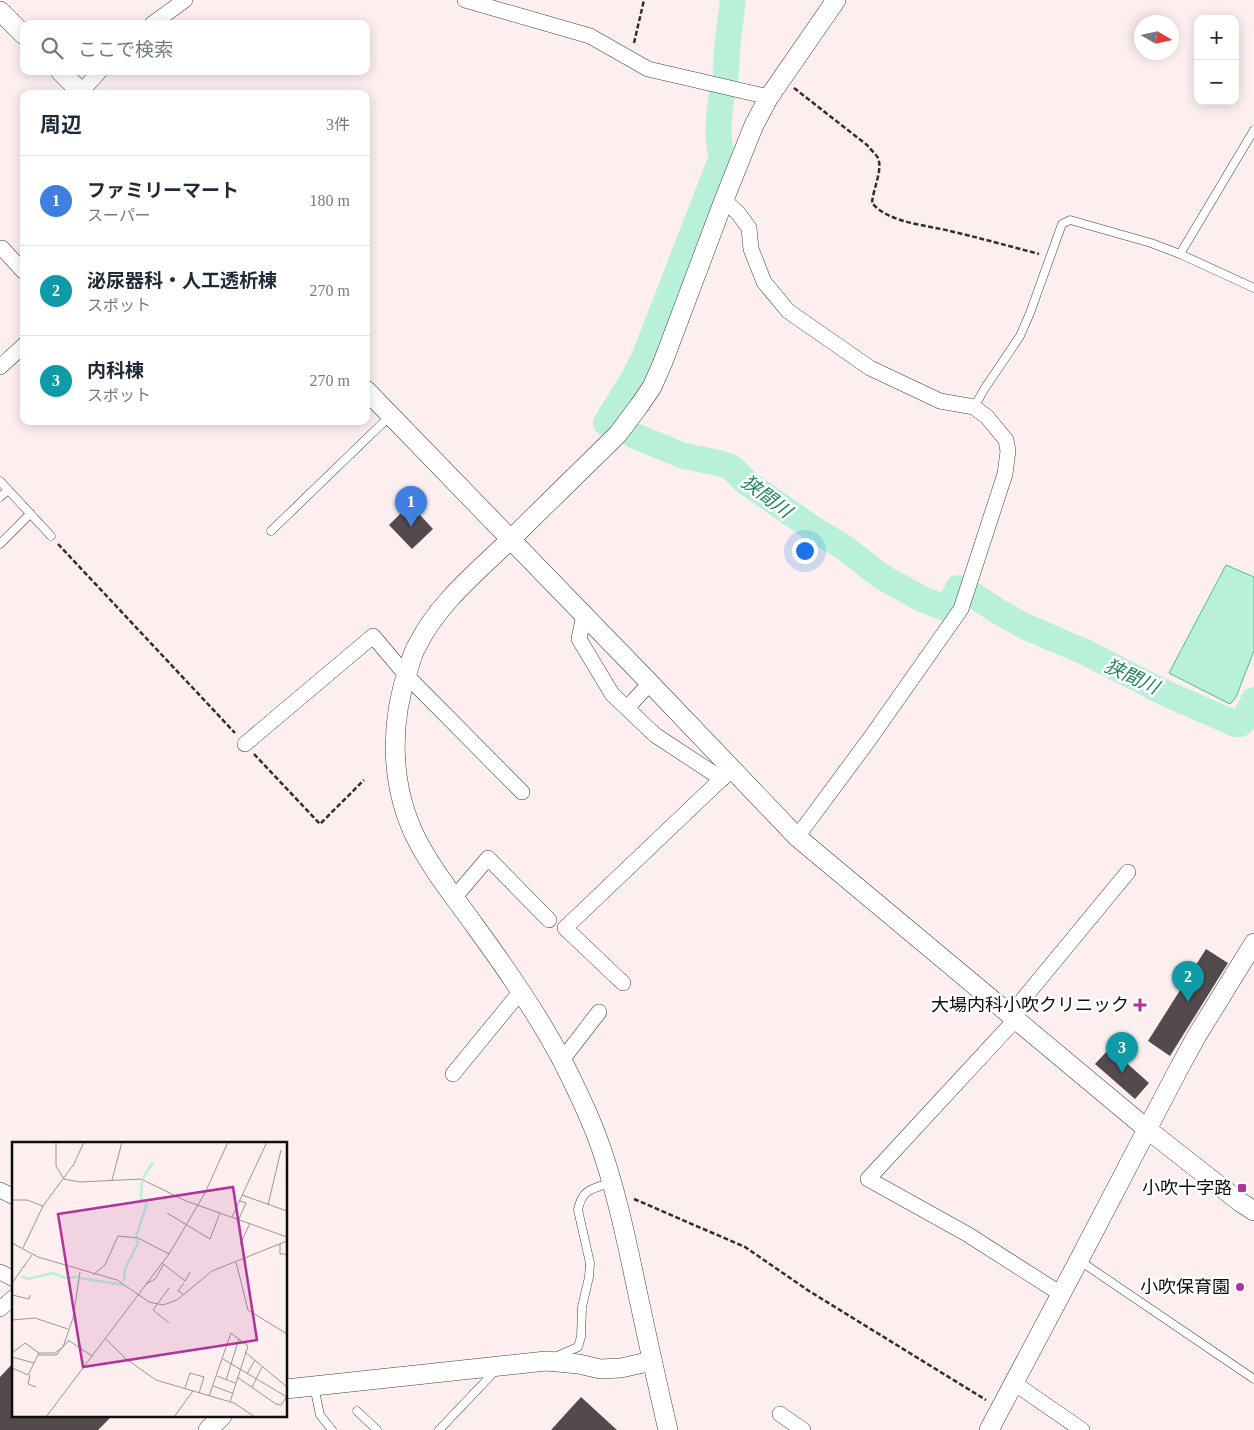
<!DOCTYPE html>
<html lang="ja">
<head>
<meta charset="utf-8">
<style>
	:root { --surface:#fff; --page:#f2f2f3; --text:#1f2937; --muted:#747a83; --line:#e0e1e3; --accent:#af339a }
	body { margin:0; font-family:"Times New Roman","Noto Sans JP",serif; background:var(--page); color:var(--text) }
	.controls { position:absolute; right:15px; top:15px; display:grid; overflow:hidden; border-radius:10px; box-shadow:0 2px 12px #0003 }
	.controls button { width:45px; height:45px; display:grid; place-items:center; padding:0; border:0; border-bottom:1px solid var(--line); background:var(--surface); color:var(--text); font:25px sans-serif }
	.compass { position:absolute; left:1134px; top:15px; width:45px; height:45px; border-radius:50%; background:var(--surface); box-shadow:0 2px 12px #0003; rotate:99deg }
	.you { position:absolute; left:804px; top:550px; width:18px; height:18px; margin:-12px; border:4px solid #fff; border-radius:50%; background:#1a73e8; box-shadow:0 0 0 8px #1a73e833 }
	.badge { display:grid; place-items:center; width:32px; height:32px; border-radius:50%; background:var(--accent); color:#fff; font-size:16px; font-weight:700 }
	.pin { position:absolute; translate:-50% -41px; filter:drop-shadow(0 1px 2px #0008) }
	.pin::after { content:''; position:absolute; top:26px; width:18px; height:15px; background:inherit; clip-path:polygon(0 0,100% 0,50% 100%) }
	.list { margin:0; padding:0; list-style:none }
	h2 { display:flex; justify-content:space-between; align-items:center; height:65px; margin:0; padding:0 20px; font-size:21px }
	h2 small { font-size:16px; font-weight:400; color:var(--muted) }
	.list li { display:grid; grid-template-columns:32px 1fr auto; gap:15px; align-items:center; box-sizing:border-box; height:90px; padding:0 20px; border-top:1px solid var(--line) }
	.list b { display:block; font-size:19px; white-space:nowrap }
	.list p { margin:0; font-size:16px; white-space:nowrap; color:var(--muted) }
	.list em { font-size:16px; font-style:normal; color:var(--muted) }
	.icon { flex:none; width:28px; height:28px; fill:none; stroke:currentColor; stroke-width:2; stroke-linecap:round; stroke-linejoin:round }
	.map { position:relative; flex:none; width:1254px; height:1430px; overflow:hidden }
	.search { position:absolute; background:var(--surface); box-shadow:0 2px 12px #0003; left:20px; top:20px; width:350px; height:55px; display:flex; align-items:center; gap:12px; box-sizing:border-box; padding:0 18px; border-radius:10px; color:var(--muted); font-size:19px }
	.panel { position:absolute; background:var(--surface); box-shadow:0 2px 12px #0003; left:20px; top:90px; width:350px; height:335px; border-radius:10px }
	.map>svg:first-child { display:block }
	.water { fill:#b8f0d9; stroke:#46c091 }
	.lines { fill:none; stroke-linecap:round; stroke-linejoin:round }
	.river { stroke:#b8f0d9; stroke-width:26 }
	.building { fill:#544a4e }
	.service-casing { stroke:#404040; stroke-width:9 }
	.minor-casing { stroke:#404040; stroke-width:16 }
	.tertiary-casing { stroke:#404040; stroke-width:20 }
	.path { stroke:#2f2f2f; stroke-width:2.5; stroke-dasharray:5 2.5; stroke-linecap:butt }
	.service { stroke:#fff; stroke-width:8 }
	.minor { stroke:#fff; stroke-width:15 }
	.tertiary { stroke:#fff; stroke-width:19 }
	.poi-dot { fill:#af339a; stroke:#fff; stroke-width:2 }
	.labels { text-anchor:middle; stroke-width:5; stroke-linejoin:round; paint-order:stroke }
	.poi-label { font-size:18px; fill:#0d0d0d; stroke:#fff; text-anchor:end }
	.water-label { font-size:19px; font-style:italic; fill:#218562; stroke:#fff }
	.inset-river { fill:none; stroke:#b8f0d9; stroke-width:2.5 }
	.inset-road { fill:none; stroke:#9d9595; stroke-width:1 }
	.view { fill:#af339a; fill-opacity:0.15; stroke:#af339a; stroke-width:2.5 }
	.inset-edge { fill:none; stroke:#0d0d0d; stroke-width:2.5 }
</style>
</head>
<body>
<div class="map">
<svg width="1254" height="1430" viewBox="0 0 1254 1430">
	<rect width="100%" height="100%" fill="#fdefef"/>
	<path class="water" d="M1226,565L1254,577V651L1236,697L1230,704L1169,673Z"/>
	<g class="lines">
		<g class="river">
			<path d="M726,74L727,48L733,0"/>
			<path d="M612,425L606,423L631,383L644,358L722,157C716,136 719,115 722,93"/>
			<path d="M635,436L684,456L719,463L731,467L746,482L815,530L845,548L882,577L924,600L948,609L958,588L960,589"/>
			<path d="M975,596L999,612L1024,626L1085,652L1167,694L1236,724H1240L1244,720L1254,700"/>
		</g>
	</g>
	<g class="building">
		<path d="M410,504L433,529L412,549L389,525Z"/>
		<path d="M1206,949L1228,963L1170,1056L1148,1041Z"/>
		<path d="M1110,1048L1149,1083L1135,1099L1095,1064Z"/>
		<path d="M14,1362V1416H112L98,1430H0V1377Z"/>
		<path d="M581,1397L617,1430H551Z"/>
	</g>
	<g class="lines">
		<g class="service-casing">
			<g id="service">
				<path d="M1180,254L1254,130"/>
				<path d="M974,407L985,388L1020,336L1030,313L1062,224L1070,220L1151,243L1180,254L1254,288"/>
				<path d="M0,481L51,536"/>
				<path d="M0,497L8,490"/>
				<path d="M271,531L391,415"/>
				<path d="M0,544L30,514"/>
				<path d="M1080,1261L1254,1379"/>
				<path d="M555,1357L578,1347L581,1337L582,1307L589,1277L590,1263L578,1210C582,1189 592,1189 610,1183"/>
				<path d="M314,1386L320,1415L332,1430"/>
				<path d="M357,1411L377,1430"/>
				<path d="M439,1430L496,1370"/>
			</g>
		</g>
		<g class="minor-casing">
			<g id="minor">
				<path d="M465,0L590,36L648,69L769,97"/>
				<path d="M152,24L185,0"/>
				<path d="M81,92L100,71"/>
				<path d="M724,200L738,213L749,228L751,249L764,282L788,311L870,368L940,401L974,407L987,417L1006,440L1008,451L1005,474L961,609L871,737L797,837"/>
				<path d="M2,248L24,272"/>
				<path d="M0,367L24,345"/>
				<path d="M584,615L579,639L612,694L655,735L722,779"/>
				<path d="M627,708L650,683"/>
				<path d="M245,744L373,636L406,675L522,792"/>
				<path d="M454,898L488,858L549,920"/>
				<path d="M623,983L565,928L732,769"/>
				<path d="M562,1060L599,1012"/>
				<path d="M453,1074L521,991"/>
				<path d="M0,1190L14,1197"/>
				<path d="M0,1272L14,1279"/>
				<path d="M1061,1294L967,1234L868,1179L1016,1019L1020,1003L1128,872"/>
				<path d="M0,1309L14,1297"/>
				<path d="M1014,1383L1082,1430"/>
				<path d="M780,1414L803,1430"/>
			</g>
		</g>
		<g class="tertiary-casing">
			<g id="tertiary">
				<path d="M0,11L24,35"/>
				<path d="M60,71L83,94"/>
				<path d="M366,390L648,681L797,837L1147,1129L1240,1202L1254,1211"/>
				<path d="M286,1389L546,1361L579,1364L600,1369L621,1368L652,1361"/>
				<path d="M208,1430L222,1416"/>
				<path d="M668,1430C657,1383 647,1337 637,1290C626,1238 615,1184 596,1134C587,1111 576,1088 565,1066C540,1017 508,971 475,926C455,898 433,871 417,840C390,787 389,723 409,667C411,660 413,652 417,646C438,603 478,571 511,539C547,504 582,469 618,434L639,406L652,387L663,362L724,200L754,125L769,97L836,0"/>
				<path d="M989,1430L1079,1260L1177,1072L1196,1037L1254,943"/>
			</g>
		</g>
		<g class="path">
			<path d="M634,43L644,0"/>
			<path d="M794,88L867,145C870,149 875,153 878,158C883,170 873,189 872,203C889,223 926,225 950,231C980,238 1009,246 1039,254"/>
			<path d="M58,544L235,733"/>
			<path d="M254,754L320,824L364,780"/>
			<path d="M634,1199L745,1247L809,1291L986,1400"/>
		</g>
		<use href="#service" class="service"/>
		<use href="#minor" class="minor"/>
		<use href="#tertiary" class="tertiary"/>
	</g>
	<g class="poi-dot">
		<path d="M1137.5 997.5h5v5h5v5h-5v5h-5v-5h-5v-5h5z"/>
		<rect x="1237" y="1183" width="10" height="10" rx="2.5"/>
		<circle cx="1240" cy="1287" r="5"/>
	</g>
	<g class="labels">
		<g class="poi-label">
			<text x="1129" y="1011">大場内科小吹クリニック</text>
			<text x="1232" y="1194">小吹十字路</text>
			<text x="1230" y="1293">小吹保育園</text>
		</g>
		<g class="water-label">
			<text transform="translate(767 496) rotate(37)" y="7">狭間川</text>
			<text transform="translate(1132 676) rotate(25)" y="7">狭間川</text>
		</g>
	</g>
	<g transform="translate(12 1142)">
		<rect width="275" height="275" fill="#fdefef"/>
		<path class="inset-river" d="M131,36L141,20M124,95L135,61L129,57L130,39M9,134L16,137L41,131L54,136L66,135M68,136L111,143M112,139L113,127L126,101L124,97"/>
		<path class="inset-road" d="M44,0V24L52,37L68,40L129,37L174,59L275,95M100,38L110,0M230,53L275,69M0,58H15L31,64M256,63L269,8M155,71L198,97L208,71M220,75L255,0M227,77L234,61L228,59M0,101L26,115L105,138L137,160L151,163L165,158L200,129L275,99M268,102V112H275M228,103L238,81M11,106L31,64L62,22L72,0M224,120L236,168L275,192M150,121L173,139L178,130M81,133L93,123L106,94L126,96L157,112M0,141L20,113M134,142L143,137L152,122M171,152L166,149L172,141M0,153L17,157L18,153M0,178L23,176L56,187M157,181L141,168L157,146M93,196L114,217L144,238L222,261L243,275M56,198L80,214M233,210L275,245M0,211L13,201L27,211H43L51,205L61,176L68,130M26,213H44L57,198M0,215L22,221M211,217L275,255M0,226L16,233L27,211M235,232L243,218M18,233L16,242L24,245M205,234L223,241M225,235L264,262L269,263L275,254M214,238L227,197M201,244L220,251M240,245L250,225M173,246L178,231L192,235L187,251M197,254L219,191L236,204L218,260M34,275L157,112L193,51L216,0M162,275L181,249"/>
		<path class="view" d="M221,45L245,198L71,225L46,72Z"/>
		<rect width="275" height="275" class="inset-edge"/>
	</g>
</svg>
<div class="controls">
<button>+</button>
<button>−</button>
</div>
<svg class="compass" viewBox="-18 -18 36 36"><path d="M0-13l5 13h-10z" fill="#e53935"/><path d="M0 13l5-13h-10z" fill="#747a83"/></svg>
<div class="you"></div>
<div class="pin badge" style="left:411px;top:527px;background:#3f7fe0">1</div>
<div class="pin badge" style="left:1188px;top:1002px;background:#0f9aa8">2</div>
<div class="pin badge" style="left:1122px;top:1073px;background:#0f9aa8">3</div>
<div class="search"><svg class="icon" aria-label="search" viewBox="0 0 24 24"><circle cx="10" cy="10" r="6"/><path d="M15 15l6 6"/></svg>ここで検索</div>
<section class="panel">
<h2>周辺<small>3件</small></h2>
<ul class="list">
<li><span class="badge" style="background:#3f7fe0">1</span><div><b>ファミリーマート</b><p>スーパー</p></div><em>180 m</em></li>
<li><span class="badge" style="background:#0f9aa8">2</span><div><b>泌尿器科・人工透析棟</b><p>スポット</p></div><em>270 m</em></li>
<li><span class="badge" style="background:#0f9aa8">3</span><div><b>内科棟</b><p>スポット</p></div><em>270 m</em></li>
</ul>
</section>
</div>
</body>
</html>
